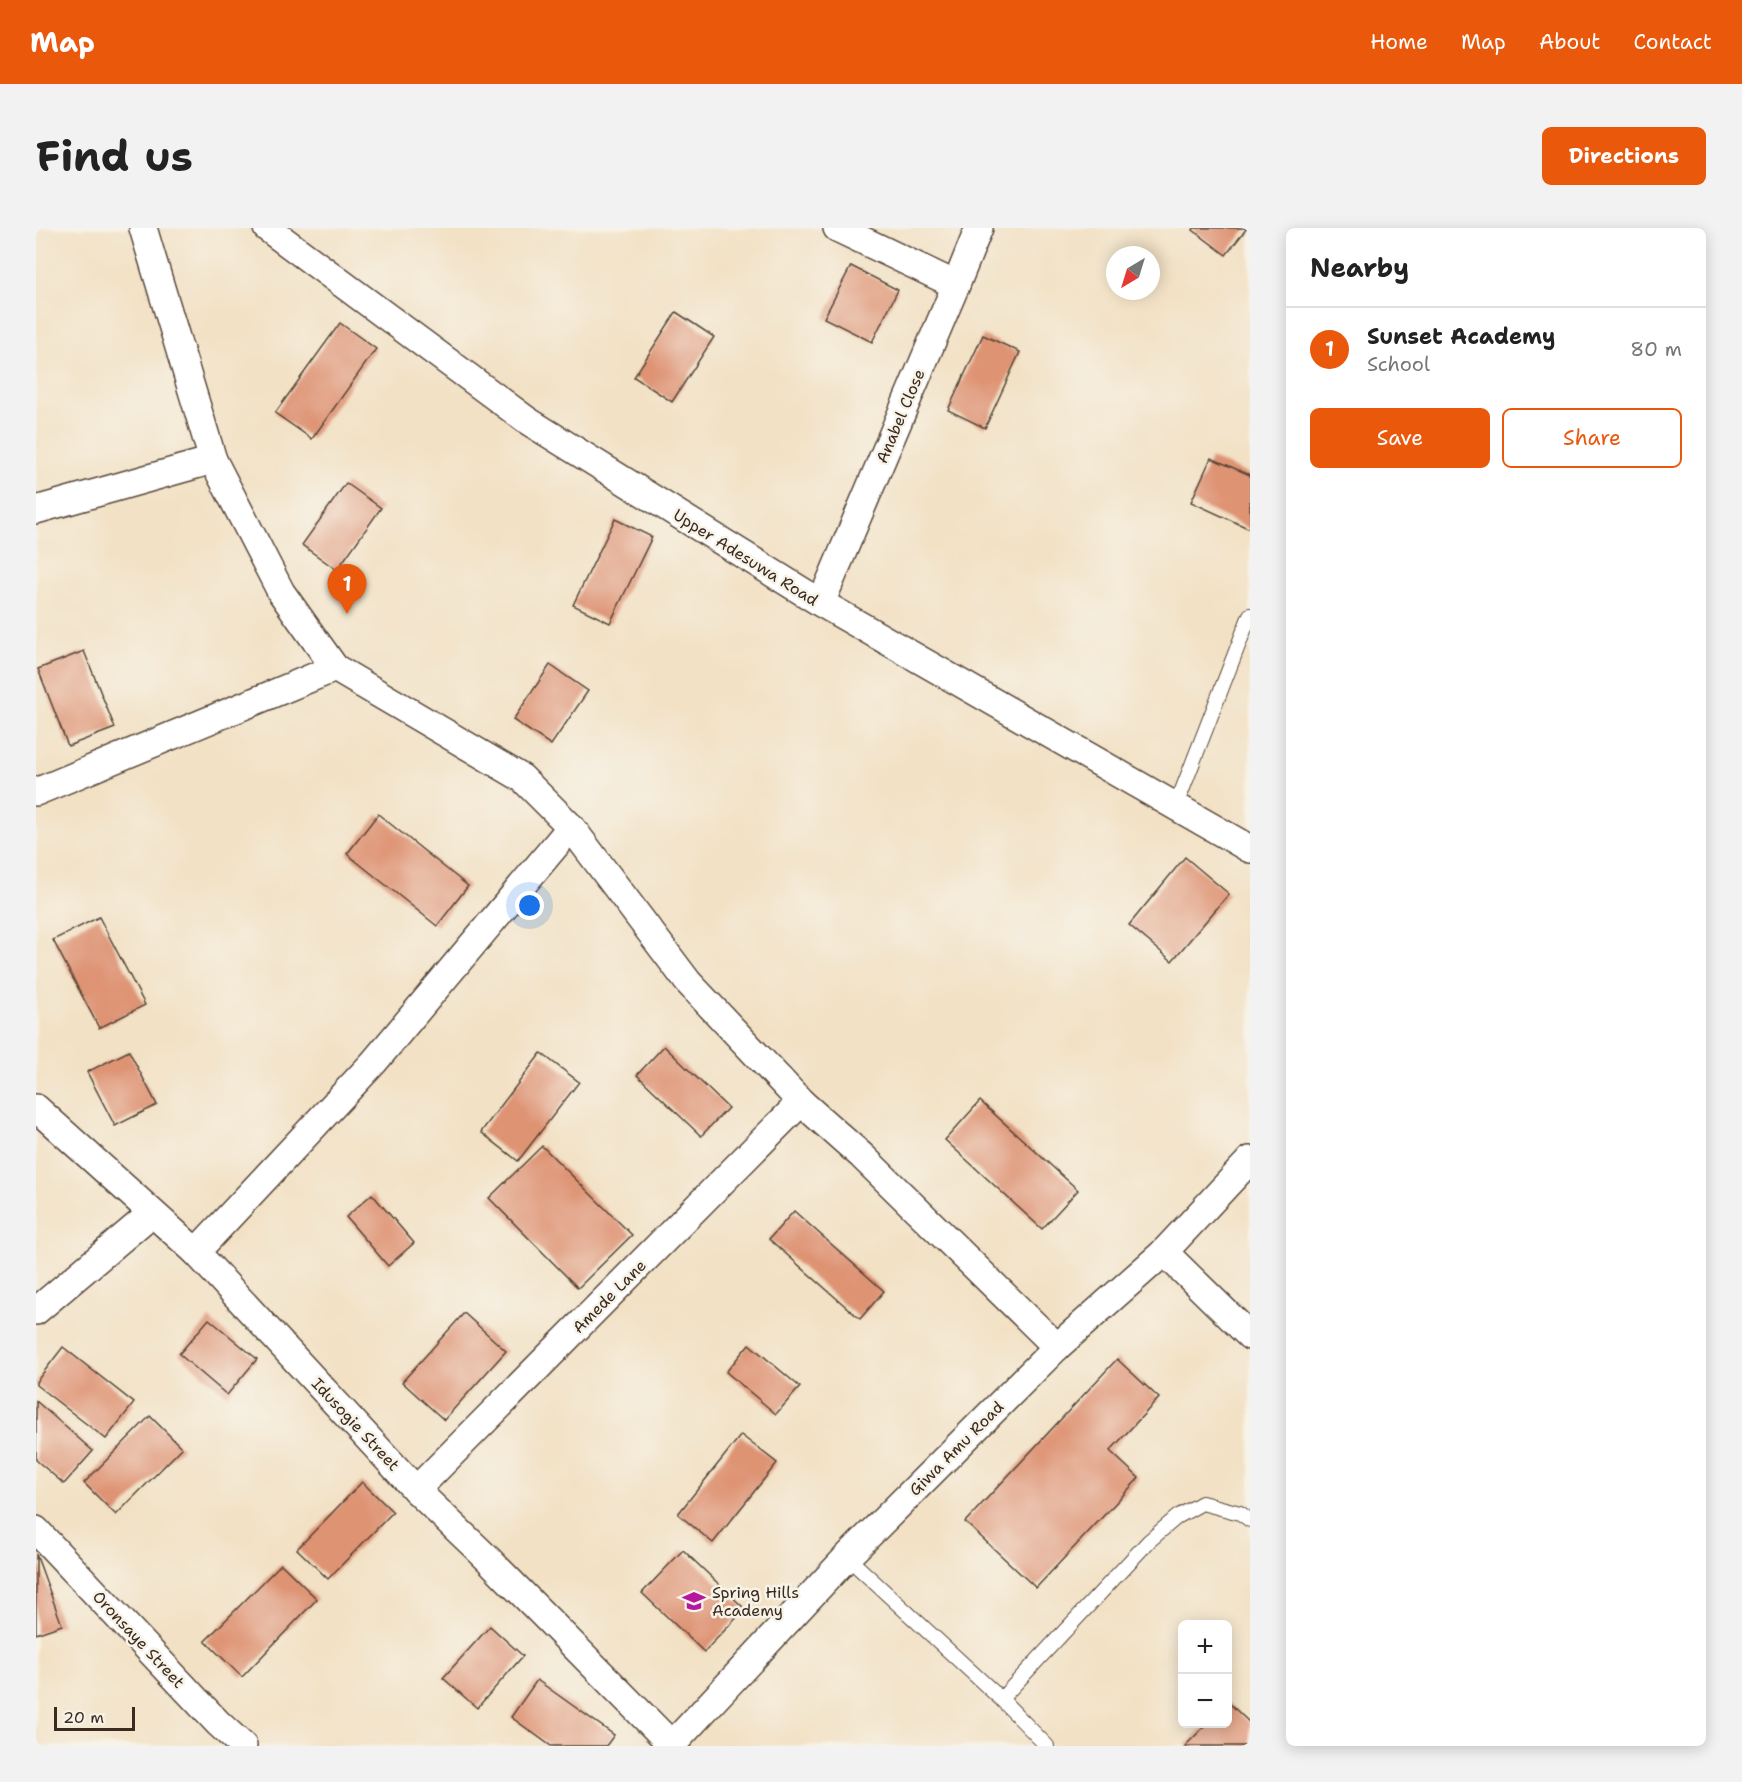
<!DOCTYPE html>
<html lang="en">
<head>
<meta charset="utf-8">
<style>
	:root { --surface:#fff; --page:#f2f2f2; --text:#222; --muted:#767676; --line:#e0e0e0; --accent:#ea580c }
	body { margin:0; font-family:"Shantell Sans",sans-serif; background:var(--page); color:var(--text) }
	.controls { position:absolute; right:18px; bottom:18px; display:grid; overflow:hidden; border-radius:9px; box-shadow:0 3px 15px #0003 }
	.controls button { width:54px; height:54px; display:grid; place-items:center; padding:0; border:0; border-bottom:2px solid var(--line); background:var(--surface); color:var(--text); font:30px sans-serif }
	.compass { position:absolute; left:1070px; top:18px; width:54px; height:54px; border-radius:50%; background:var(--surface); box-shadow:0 3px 15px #0003; rotate:218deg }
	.scale { position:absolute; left:18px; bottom:15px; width:81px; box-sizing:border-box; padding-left:6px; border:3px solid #3b2a1e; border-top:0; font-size:16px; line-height:21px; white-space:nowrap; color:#3b2a1e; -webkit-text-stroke:4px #f7f3e8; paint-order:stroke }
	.you { position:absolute; left:494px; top:678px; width:21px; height:21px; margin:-15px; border:4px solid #fff; border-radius:50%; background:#1a73e8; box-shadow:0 0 0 9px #1a73e833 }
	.badge { display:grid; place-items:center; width:39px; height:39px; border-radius:50%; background:var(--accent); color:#fff; font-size:20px; font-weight:700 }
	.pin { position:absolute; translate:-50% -50px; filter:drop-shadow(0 2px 3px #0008) }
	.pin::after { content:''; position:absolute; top:32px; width:21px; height:18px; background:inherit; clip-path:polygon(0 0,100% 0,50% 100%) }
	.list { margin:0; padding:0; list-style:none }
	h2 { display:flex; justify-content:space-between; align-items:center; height:78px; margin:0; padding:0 24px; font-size:26px }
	h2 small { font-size:20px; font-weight:400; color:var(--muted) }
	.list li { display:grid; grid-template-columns:39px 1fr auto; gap:18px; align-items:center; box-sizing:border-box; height:84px; padding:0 24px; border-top:2px solid var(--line) }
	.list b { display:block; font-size:22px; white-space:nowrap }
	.list p { margin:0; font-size:20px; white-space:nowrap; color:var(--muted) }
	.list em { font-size:20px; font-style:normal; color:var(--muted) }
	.actions { display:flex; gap:12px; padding:18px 24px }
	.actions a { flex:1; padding:14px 0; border:2px solid var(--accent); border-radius:9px; text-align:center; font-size:21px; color:var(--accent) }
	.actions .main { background:var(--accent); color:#fff }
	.map { position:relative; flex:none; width:1214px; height:1518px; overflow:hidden; border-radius:9px }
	header { display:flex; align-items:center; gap:36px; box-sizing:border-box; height:84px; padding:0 30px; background:var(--accent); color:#fff }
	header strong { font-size:28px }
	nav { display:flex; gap:33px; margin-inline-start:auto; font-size:21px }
	.intro { display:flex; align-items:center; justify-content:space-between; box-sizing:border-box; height:144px; padding:0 36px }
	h1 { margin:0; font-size:42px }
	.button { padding:15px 27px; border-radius:9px; background:var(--accent); color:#fff; font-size:21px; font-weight:700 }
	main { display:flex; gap:36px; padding:0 36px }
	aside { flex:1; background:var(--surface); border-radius:9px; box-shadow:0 3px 15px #0003 }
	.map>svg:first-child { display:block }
	.building { fill:#de9373 }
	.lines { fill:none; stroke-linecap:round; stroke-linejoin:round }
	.lane-casing { stroke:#564537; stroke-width:16 }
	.street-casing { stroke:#564537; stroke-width:30 }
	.lane { stroke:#fff; stroke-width:14 }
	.street { stroke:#fff; stroke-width:27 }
	.labels { text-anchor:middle; stroke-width:5; stroke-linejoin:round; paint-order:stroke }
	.street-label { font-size:16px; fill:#3b2a1e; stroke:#f7f3e8 }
	.poi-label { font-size:16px; fill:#3b2a1e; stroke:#f7f3e8; text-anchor:start }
</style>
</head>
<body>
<header>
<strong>Map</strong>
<nav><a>Home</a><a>Map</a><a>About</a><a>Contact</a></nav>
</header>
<div class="intro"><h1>Find us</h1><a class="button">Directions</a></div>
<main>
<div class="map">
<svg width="1214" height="1518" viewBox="0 0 1214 1518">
	<rect width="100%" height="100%" fill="#f7f3e8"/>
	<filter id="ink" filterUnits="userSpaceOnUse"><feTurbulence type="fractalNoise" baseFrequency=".0167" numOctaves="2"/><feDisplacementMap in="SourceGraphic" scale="12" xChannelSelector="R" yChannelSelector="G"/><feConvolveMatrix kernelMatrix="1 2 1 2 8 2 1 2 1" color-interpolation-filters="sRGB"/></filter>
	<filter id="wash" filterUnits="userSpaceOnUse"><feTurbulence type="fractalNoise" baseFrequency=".008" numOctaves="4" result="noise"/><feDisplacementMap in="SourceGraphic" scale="24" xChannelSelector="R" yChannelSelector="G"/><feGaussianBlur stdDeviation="1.35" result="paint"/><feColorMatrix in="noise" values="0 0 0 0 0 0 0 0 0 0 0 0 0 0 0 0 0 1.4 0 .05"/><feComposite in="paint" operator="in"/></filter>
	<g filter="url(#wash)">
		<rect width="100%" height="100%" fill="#f2e1c5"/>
		<g id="blocks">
			<g class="building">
				<path d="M1158,0H1211L1190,27L1157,2Z"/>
				<path d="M815,38L862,62L836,114L788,90Z"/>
				<path d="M640,84L678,109L636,174L598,149Z"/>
				<path d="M304,95L340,121L276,211L239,185Z"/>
				<path d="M947,107L984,124L949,200L912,182Z"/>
				<path d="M1175,230L1214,247V301L1155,274Z"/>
				<path d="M310,255L345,280L301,342L266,317Z"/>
				<path d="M579,291L616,309L574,395L537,377Z"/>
				<path d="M48,423L79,500L32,518L2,441Z"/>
				<path d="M514,437L552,463L515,517L477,492Z"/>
				<path d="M342,586L432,658L401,698L311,626Z"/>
				<path d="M1149,629L1193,666L1136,733L1093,697Z"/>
				<path d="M63,689L109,777L63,800L17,712Z"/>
				<path d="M628,818L692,880L665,908L601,847Z"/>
				<path d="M93,823L121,877L79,898L51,844Z"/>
				<path d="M505,825L543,854L482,933L445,904Z"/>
				<path d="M944,873L1042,962L1006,1001L909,912Z"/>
				<path d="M506,918L596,1007L542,1060L453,970Z"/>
				<path d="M336,966L378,1015L352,1038L310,989Z"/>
				<path d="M758,983L848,1063L824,1091L733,1011Z"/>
				<path d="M428,1085L470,1123L408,1192L366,1154Z"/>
				<path d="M173,1091L221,1131L191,1167L143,1126Z"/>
				<path d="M713,1116L764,1159L740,1186L690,1144Z"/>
				<path d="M27,1119L98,1175L70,1211L0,1157V1154Z"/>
				<path d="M1081,1131L1123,1170L1074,1223L1103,1250L1000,1360L929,1294Z"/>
				<path d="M0,1173L57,1223L28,1256L0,1232Z"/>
				<path d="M114,1188L146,1220L80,1287L48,1255Z"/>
				<path d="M705,1207L741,1235L677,1315L642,1286Z"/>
				<path d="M326,1254L357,1284L292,1351L261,1321Z"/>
				<path d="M647,1322L709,1381L668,1424L606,1365Z"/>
				<path d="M0,1326L26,1397L0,1406Z"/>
				<path d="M245,1336L281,1371L206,1449L169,1413Z"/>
				<path d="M454,1398L487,1428L441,1480L407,1450Z"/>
				<path d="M501,1452L578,1507L570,1518H515L475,1489Z"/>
				<path d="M1192,1474L1214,1495V1518H1149L1171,1496H1192Z"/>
			</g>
		</g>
	</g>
	<g filter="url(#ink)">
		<use href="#blocks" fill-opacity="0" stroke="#564537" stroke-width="1.5"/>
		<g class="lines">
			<g class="lane-casing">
				<g id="lane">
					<path d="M1140,578L1214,387"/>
					<path d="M811,1329L965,1471L1011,1518"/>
					<path d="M965,1471L1113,1313L1141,1289L1166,1275L1204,1285L1214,1292"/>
				</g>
			</g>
			<g class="street-casing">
				<g id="street">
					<path d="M107,0L177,232L245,364L299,440L486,550L535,599L652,754L765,874L826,928L1021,1119"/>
					<path d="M231,0L492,193L785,375L1214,621"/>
					<path d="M801,0L920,57"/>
					<path d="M0,282L177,232"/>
					<path d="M785,375L920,57L943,0"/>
					<path d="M0,564L299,440"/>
					<path d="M0,880L160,1024L380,1262L451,1330L637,1518"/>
					<path d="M160,1024L338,834L535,599"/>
					<path d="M1128,1024L1214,1108"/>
					<path d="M0,1083L116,985"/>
					<path d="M380,1262L765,874"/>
					<path d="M0,1302L182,1495L207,1518"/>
					<path d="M635,1518L811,1329L1021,1119L1128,1024L1214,932"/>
				</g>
			</g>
			<use href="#lane" class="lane"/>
			<use href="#street" class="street"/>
		</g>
	</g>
	<defs>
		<g id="school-bare" transform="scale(1.8)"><path d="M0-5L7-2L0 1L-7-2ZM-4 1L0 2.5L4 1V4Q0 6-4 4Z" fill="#b5179e" stroke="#f7f3e8" stroke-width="2.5" paint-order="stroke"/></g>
	</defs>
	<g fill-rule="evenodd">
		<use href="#school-bare" x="658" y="1373"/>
	</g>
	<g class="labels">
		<g class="street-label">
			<text transform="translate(864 188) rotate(-67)" y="6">Anabel Close</text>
			<text transform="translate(710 329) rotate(32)" y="6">Upper Adesuwa Road</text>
			<text transform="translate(573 1068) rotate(-45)" y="6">Amede Lane</text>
			<text transform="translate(320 1196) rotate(47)" y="6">Idusogie Street</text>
			<text transform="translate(920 1220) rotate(-45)" y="6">Giwa Amu Road</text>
			<text transform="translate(103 1411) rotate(47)" y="6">Oronsaye Street</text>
		</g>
		<g class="poi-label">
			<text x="676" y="1370">Spring Hills<tspan x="676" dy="18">Academy</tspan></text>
		</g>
	</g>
</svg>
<div class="controls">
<button>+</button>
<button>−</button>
</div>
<svg class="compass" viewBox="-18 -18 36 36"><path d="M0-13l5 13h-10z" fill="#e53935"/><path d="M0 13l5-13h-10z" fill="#767676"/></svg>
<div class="scale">20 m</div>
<div class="you"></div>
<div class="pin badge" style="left:311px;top:386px">1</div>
</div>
<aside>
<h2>Nearby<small></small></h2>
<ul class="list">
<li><span class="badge">1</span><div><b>Sunset Academy</b><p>School</p></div><em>80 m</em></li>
</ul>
<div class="actions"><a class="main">Save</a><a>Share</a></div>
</aside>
</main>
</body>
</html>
